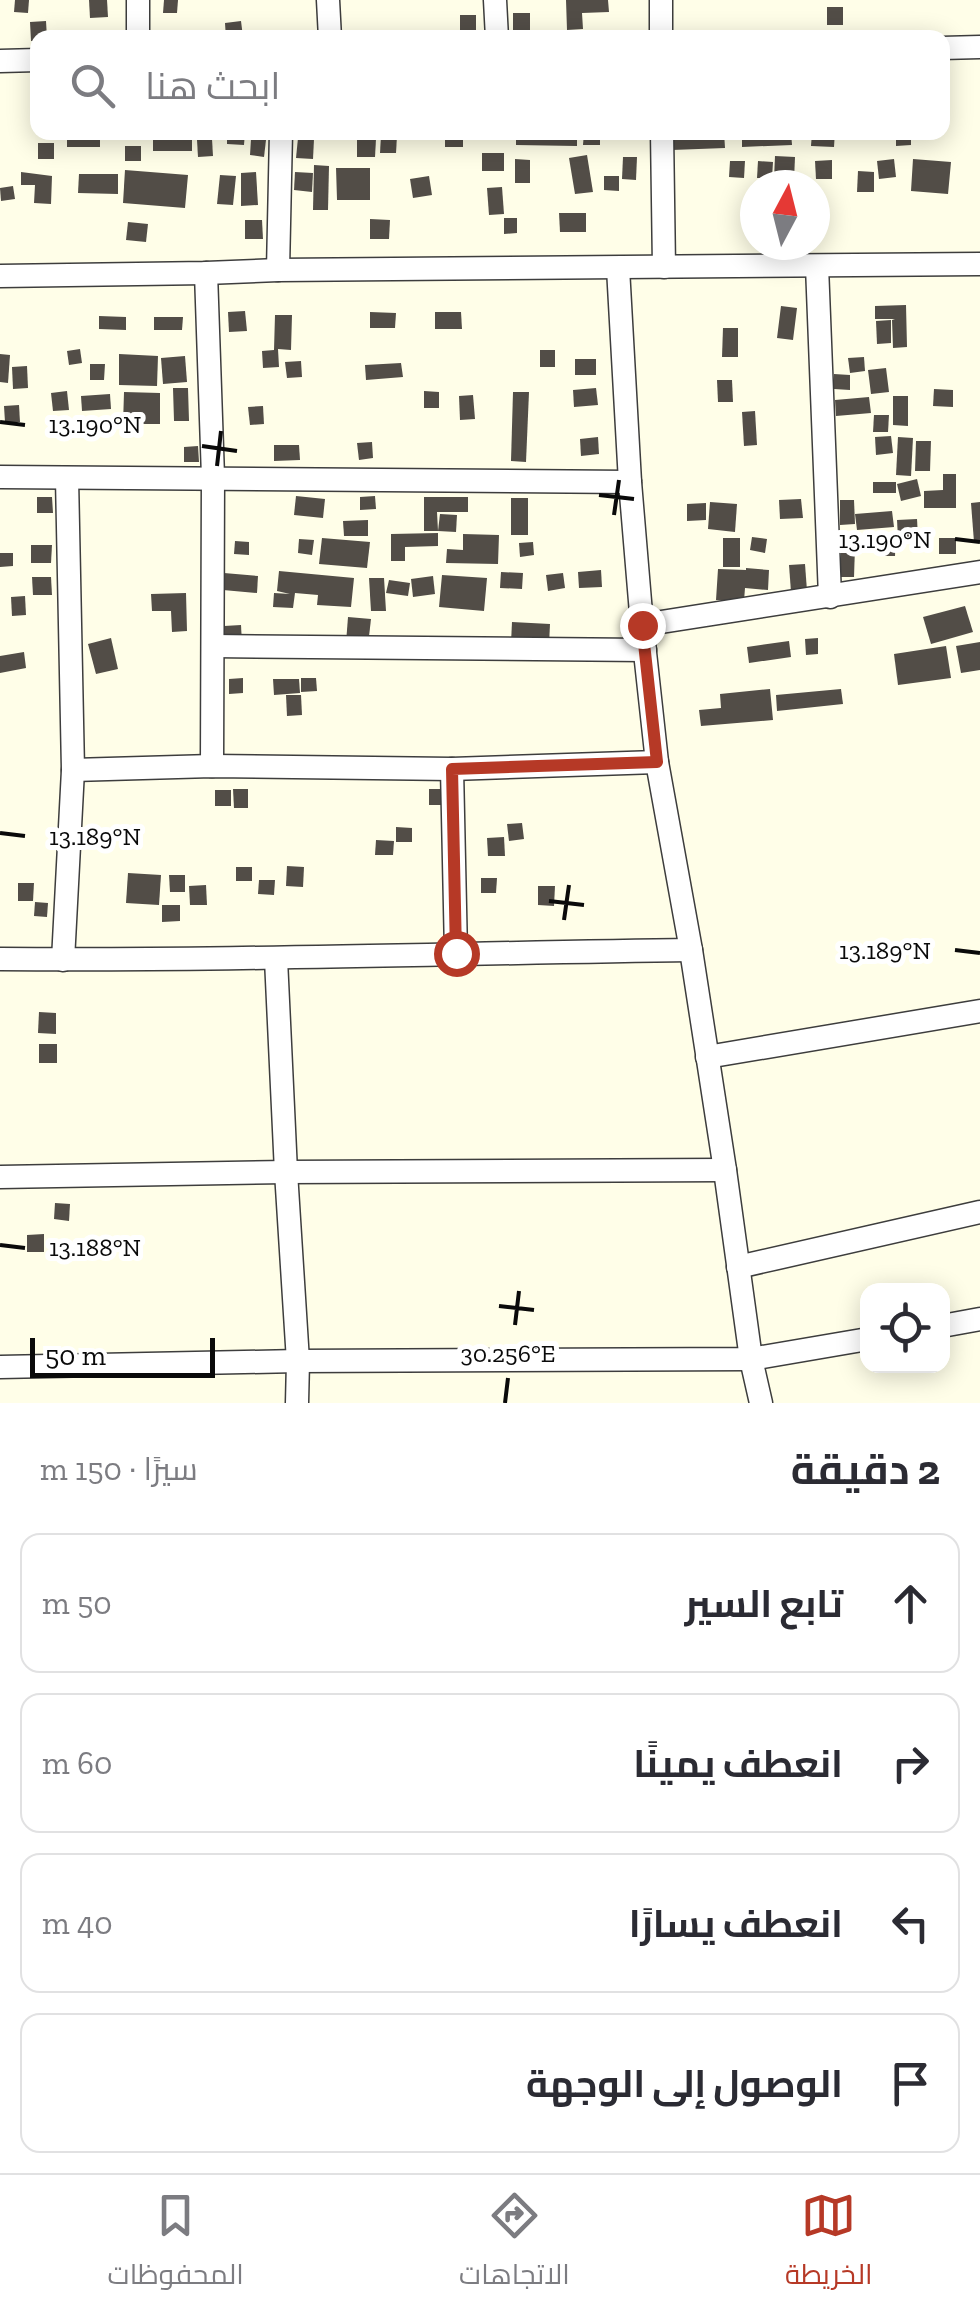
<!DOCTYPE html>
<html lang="ar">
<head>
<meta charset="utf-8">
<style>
	:root { --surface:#fff; --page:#f2f2f3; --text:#2b2b33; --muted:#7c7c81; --line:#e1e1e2; --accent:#b63926 }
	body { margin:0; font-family:"Zilla Slab",Cairo,serif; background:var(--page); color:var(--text); direction:rtl }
	.controls { position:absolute; right:30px; bottom:30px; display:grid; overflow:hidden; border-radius:20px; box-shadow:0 5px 25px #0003 }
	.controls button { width:90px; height:90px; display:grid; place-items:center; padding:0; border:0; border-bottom:2px solid var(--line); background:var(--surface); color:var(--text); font:50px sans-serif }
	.compass { position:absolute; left:740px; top:170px; width:90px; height:90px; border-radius:50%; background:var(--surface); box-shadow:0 5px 25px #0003; rotate:7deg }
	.scale { position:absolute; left:30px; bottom:25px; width:185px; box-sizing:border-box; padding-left:10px; border:5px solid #0a0a0a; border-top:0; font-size:28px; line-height:35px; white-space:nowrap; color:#0a0a0a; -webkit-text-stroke:8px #fff; paint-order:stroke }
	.stop { position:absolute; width:30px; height:30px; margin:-22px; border:8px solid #b63926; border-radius:50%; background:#fff }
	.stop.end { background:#b63926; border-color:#fff; box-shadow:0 2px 10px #0008 }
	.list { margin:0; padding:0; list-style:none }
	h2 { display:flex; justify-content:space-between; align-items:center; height:130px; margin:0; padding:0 40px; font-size:42px }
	h2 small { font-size:32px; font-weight:400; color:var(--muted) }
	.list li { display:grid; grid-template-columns:65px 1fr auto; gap:30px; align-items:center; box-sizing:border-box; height:140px; margin:0 20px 20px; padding:0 20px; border:2px solid var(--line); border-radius:20px }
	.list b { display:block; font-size:38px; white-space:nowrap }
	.list em { font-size:32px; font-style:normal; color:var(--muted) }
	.icon { flex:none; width:55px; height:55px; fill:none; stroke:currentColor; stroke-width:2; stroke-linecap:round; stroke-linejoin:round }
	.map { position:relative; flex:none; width:980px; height:1403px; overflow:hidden; direction:ltr }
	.search { position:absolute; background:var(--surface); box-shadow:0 5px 25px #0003; left:30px; right:30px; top:30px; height:110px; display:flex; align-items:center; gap:25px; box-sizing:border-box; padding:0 35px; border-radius:20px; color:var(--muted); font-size:38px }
	.sheet { height:770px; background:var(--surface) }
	nav { display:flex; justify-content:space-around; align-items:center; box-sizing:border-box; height:140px; border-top:2px solid var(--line); background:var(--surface); font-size:28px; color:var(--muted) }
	nav a { display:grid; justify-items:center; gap:5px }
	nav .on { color:var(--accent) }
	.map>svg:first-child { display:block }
	.building { fill:#524d47 }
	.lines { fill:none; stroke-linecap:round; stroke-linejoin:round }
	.minor-casing { stroke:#3d3d3d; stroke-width:25 }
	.minor { stroke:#fff; stroke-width:22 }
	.route { stroke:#b63926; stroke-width:12 }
	.ticks { fill:none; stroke:#0a0a0a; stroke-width:4 }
	.ticks-label { font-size:25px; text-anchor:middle; fill:#0a0a0a; stroke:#fff; stroke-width:10; stroke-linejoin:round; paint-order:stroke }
</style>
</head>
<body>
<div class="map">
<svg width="980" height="1403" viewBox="0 0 980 1403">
	<rect width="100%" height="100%" fill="#fffee8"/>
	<g class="building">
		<path d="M15,0H29L28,13L14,12Z"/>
		<path d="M89,0H107L108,17L90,18Z"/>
		<path d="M164,0H178L177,13H163Z"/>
		<path d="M566,0H608L609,12L582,13L583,29L567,30Z"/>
		<rect x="827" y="7" width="16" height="18"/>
		<rect x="513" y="13" width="17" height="18"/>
		<rect x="460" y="15" width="16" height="17"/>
		<path d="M46,21L47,38H38V41H31L30,22Z"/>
		<path d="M241,21L243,37L226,38L225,23Z"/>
		<rect x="67" y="132" width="33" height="15"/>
		<rect x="153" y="132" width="39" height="19"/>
		<path d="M227,132H245L244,145L227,144Z"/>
		<rect x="445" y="132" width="18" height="15"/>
		<path d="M516,132H577V146L516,145Z"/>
		<path d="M584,132H600V145H583Z"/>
		<path d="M671,132H724L725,148L672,150Z"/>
		<path d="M742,132H791L792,145L742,147Z"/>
		<path d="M812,132H835L834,147L811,146Z"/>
		<path d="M896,132H911V145L896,146Z"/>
		<path d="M381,135L397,136L396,153H380Z"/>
		<path d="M298,138L314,139L313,159L296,158Z"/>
		<path d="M212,139L213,156L198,157L197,140Z"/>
		<path d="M251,139L266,140L264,157L250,155Z"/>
		<path d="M357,139H376L375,157H357Z"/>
		<rect x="38" y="143" width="16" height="16"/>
		<rect x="125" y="146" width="16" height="15"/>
		<rect x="482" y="153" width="22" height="18"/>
		<path d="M587,155L593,192L575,194L569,158Z"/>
		<path d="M775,156L795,157L794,180L774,179Z"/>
		<path d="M623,157H637L636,180L622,179Z"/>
		<path d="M515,159L530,160V183H515Z"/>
		<path d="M894,159L896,177L879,179L877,161Z"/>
		<path d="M913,159L951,162L948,194L911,191Z"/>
		<path d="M832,160V179H816L815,161Z"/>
		<path d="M730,161H745L744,178L729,177Z"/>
		<path d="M758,161L773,162L772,178H757Z"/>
		<path d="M314,165L329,166L328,210H313Z"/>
		<path d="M336,168H370V200H337Z"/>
		<path d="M125,170L188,175L185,208L123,203Z"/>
		<path d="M858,171L874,172V192H857Z"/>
		<path d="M21,172L52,176L51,204L34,203L35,185H21Z"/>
		<path d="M256,172L258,205L241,206V173Z"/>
		<path d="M295,172L313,173L312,192L294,190Z"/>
		<path d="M79,174H118V194L78,193Z"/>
		<path d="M220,175L236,176L233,205L217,204Z"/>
		<path d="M429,176L432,195L413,198L410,179Z"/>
		<path d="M604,176H619V191L604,190Z"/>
		<path d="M13,186L15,199L1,201L0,188Z"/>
		<path d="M502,187L504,214L489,215L487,188Z"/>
		<path d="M559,213H586V232H560Z"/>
		<path d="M504,218H517V233L504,234Z"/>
		<path d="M370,219L390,220L389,239H370Z"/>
		<path d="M245,220H262L263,239H245Z"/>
		<path d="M128,222L148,224L146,242L126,240Z"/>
		<path d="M906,305L907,347L893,348L892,320L895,319H875V306Z"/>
		<path d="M781,306L797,308L793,340L777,338Z"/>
		<path d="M245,311L247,331L229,332L228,312Z"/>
		<path d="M370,312L396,313L395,328H370Z"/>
		<path d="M435,312H461L462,329H435Z"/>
		<path d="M275,315H292L291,350L278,349L279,367L263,368L262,351L274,350Z"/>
		<path d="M99,316L126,317V330L99,329Z"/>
		<path d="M154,317H183L182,330H154Z"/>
		<path d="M891,320V343L877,344L876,321Z"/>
		<path d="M723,328H738V357H722Z"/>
		<path d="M80,349L82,363L69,365L67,351Z"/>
		<rect x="540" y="350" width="15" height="17"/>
		<path d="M0,354L10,355L8,383L0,382Z"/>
		<path d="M119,354L158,356L157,386L119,385Z"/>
		<path d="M185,356L187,382L163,384L161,358Z"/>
		<path d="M864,357L865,371L850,373L848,358Z"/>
		<rect x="575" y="359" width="21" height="16"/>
		<path d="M301,361L302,377L287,378L285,362Z"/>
		<path d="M401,363L403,377L366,380L365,365Z"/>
		<path d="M90,364H105L104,380H90Z"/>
		<path d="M27,366L28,388L13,389L12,367Z"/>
		<path d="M886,368L889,392L871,394L868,370Z"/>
		<path d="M834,374L850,375V390L834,389Z"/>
		<path d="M717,380H732L733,402H718Z"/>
		<path d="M173,388H188L189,421H174Z"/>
		<path d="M596,388L598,405L574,407L573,390Z"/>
		<path d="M934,389L953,390V407L933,406Z"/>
		<path d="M67,391L69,410L53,411L51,393Z"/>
		<path d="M424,391L439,392V408H424Z"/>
		<path d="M124,392L160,393V424H123Z"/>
		<path d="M513,392H529L526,462L511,461Z"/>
		<path d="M110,394L111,409L82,411L81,396Z"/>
		<path d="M473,395L475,419L460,420L459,396Z"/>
		<path d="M893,396H908V426L893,425Z"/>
		<path d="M869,397L871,413L836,416L835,400Z"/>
		<path d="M19,405L20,422H5L4,406Z"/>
		<path d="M263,406L264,424L250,425L248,407Z"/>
		<path d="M755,411L757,445L744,446L742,412Z"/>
		<path d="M874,415H889L888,432H873Z"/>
		<path d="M891,436L893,453L876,455L875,437Z"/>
		<path d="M598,437L599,454L581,456L580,439Z"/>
		<path d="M898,437L913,438L911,476L896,475Z"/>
		<path d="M916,441H931L930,471H915Z"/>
		<path d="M372,442L373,458L359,460L357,443Z"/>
		<path d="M274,445H299L300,460L274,461Z"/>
		<path d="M198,446L199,462H184V447Z"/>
		<path d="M943,474H956V508H924V491L943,490Z"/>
		<path d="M917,479L921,496L901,501L897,484Z"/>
		<rect x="873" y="482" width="23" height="11"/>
		<path d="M296,496L325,499L323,518L294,515Z"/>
		<path d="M375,496L376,509L360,510V497Z"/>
		<path d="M37,497H52L53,513H37Z"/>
		<path d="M424,497H468V512H437L438,531H424Z"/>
		<rect x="511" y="498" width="17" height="37"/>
		<path d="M801,499L803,518L780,519L779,500Z"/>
		<path d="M840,500H854L855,524L840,525Z"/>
		<path d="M710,502L737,504L735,532L708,529Z"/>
		<path d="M980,502V542H974L971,503Z"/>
		<path d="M706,503V520L687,521V504Z"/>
		<path d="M892,511L894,527L857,530L855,514Z"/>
		<path d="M440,514L457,515L456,532L438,531Z"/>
		<path d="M917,519L918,537L898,538L897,520Z"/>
		<path d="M368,520V536H344L343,521Z"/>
		<path d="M438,533V546L405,547V561H391V534Z"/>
		<path d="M463,534L499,535L498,564L446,563L447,549L463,550Z"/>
		<path d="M883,534H896L895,556H883Z"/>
		<path d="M752,537L767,539L765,553L750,550Z"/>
		<path d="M322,538L370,542L367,568L319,564Z"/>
		<rect x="723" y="538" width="17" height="29"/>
		<rect x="939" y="538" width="17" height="16"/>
		<path d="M299,539L314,540L312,555L298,553Z"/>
		<path d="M235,541L249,542V555L234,554Z"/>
		<path d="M533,542L534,555L520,557L519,543Z"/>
		<path d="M31,545H52L51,563H31Z"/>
		<path d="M841,547H855L854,577H840Z"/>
		<path d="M0,553H13V566L0,567Z"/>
		<path d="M805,564L807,591L791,592L789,565Z"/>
		<path d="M746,568L769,570L768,590L745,588L744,601L716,600L718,569L746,570Z"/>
		<path d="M601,570L602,587L579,588L578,572Z"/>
		<path d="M279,571L354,578L351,607L317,605L318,595L295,593L293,608L273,607L274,593L290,594L277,591Z"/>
		<path d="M501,572L523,573L522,589L500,588Z"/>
		<path d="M224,573L258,576L257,593L223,590Z"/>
		<path d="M563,573L565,588L548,591L546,575Z"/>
		<path d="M442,575L487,578L484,611L439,607Z"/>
		<path d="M433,576L435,594L413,597L411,579Z"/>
		<path d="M32,577H51L52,595H33Z"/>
		<path d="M369,578H384L386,611H371Z"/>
		<path d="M389,580L410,583L408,596L386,593Z"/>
		<path d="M186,593L187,631L172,632L171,611H152L151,594Z"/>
		<path d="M25,596L26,615L12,616L11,597Z"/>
		<path d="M965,606L973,632L931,644L923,617Z"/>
		<path d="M348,617L371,619L368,645L346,643Z"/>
		<path d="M512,622L550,624L549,645L511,643Z"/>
		<path d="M241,625L242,644L225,645L224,626Z"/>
		<path d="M111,638L118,669L96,674L88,644Z"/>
		<path d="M818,638V654L806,655L805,639Z"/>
		<path d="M789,641L791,657L749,663L747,647Z"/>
		<path d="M980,642V670L961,673L956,646Z"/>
		<path d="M946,646L951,678L898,685L894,654Z"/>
		<path d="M24,652L26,668L0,673V656Z"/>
		<path d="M243,678V693L229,694V679Z"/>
		<path d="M301,678H316L317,691L301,692Z"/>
		<path d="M273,679H299L300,693L274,695Z"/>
		<path d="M770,689L773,720L701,726L699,710L721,708L720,694Z"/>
		<path d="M841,689L843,704L777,711L776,695Z"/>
		<path d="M286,695H301L302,715L287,716Z"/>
		<path d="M233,789H248V808H234Z"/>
		<rect x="429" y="789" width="14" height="16"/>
		<rect x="215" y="790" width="16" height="16"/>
		<path d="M522,823L524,839L509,841L507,824Z"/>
		<path d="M396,827L412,828V842H396Z"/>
		<path d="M504,837L505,856H488L487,838Z"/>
		<path d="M376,840L394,841L393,855H375Z"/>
		<path d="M287,866L304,867L303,887L286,886Z"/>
		<rect x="236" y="867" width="16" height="14"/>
		<path d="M128,873L161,875L159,905L126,903Z"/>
		<path d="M169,875H185V892H170Z"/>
		<path d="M481,878H497L496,893H481Z"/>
		<path d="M259,880H275L274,895L258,894Z"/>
		<path d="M18,883H34L33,901H18Z"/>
		<path d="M206,885L207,905H190L189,886Z"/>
		<path d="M538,886H555L554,906L538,905Z"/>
		<path d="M35,902L48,903L47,917L34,916Z"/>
		<path d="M162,905H180V921L162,922Z"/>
		<path d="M39,1012L56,1013V1034L38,1033Z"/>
		<rect x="39" y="1044" width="18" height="19"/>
		<path d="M55,1203L70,1204L69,1221L54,1219Z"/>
		<path d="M44,1234V1252H27V1235Z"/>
	</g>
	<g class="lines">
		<g class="minor-casing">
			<g id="minor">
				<path d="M328,0L330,38"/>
				<path d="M495,0L497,38"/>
				<path d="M661,0V38"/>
				<path d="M138,38V0"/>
				<path d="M942,48L980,47"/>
				<path d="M0,61L38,60"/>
				<path d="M662,132L664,267"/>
				<path d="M817,266L830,597"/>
				<path d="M618,268L630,482L642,625L657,762L691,950L725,1170L751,1359L761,1403"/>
				<path d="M278,270L281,132"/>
				<path d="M206,273L213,477L212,766"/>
				<path d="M0,276L206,273L278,270L980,264"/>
				<path d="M0,477L630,482"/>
				<path d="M642,625L980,572"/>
				<path d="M213,646L645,650"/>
				<path d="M452,769L456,953"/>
				<path d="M73,770L212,766L452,769L657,762"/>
				<path d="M0,959C230,961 460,953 691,950"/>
				<path d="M276,959L286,1172L298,1361L297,1403"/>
				<path d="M63,960L73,770L67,478"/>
				<path d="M707,1057L980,1011"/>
				<path d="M0,1177L286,1172L725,1170"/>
				<path d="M738,1267L980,1212"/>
				<path d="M942,1326L980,1319"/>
				<path d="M0,1367L298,1361L751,1359L868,1339"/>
			</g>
		</g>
		<use href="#minor" class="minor"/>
	</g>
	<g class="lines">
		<path class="route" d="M456,953L452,769L657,762L642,625"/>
	</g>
	<path class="ticks" d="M0,422L25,425M202,446L237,451M217,466L221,431M599,495L634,499M614,515L619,480M955,539L980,542M0,833L25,836M549,901L584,905M564,920L569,885M955,950L980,953M0,1245L25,1248M499,1306L534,1310M515,1325L519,1291M505,1403L508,1378"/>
	<g class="ticks-label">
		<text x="95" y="433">13.190°N</text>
		<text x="885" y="548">13.190°N</text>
		<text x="95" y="845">13.189°N</text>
		<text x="885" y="959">13.189°N</text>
		<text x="95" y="1256">13.188°N</text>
		<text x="508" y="1362">30.256°E</text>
	</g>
</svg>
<div class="controls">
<button><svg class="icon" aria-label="locate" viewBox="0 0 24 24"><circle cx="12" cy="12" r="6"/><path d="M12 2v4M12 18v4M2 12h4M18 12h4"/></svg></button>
</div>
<svg class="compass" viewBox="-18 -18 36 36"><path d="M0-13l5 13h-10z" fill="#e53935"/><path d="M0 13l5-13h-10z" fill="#7c7c81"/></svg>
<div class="scale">50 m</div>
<div class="stop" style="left:456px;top:953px"></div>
<div class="stop end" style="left:642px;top:625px"></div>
<div class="search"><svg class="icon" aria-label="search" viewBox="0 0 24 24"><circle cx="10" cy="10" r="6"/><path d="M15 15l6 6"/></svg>ابحث هنا</div>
</div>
<section class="sheet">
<h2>2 دقيقة<small>سيرًا · 150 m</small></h2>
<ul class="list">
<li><svg class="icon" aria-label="ahead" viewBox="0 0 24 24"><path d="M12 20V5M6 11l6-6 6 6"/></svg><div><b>تابع السير</b></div><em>50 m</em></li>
<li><svg class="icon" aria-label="right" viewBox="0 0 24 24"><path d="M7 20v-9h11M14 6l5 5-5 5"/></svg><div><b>انعطف يمينًا</b></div><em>60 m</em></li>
<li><svg class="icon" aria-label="left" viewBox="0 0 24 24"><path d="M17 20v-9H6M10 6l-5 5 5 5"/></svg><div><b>انعطف يسارًا</b></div><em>40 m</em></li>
<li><svg class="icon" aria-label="arrive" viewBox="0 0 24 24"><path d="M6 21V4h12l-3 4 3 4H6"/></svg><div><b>الوصول إلى الوجهة</b></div></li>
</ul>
</section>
<nav>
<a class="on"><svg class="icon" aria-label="map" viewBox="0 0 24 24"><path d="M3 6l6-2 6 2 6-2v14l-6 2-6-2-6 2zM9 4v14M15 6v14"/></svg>الخريطة</a>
<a><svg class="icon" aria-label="directions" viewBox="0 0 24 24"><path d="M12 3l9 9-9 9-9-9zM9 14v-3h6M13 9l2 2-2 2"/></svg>الاتجاهات</a>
<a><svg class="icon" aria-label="saved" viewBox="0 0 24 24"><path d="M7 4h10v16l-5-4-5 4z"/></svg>المحفوظات</a>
</nav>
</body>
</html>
